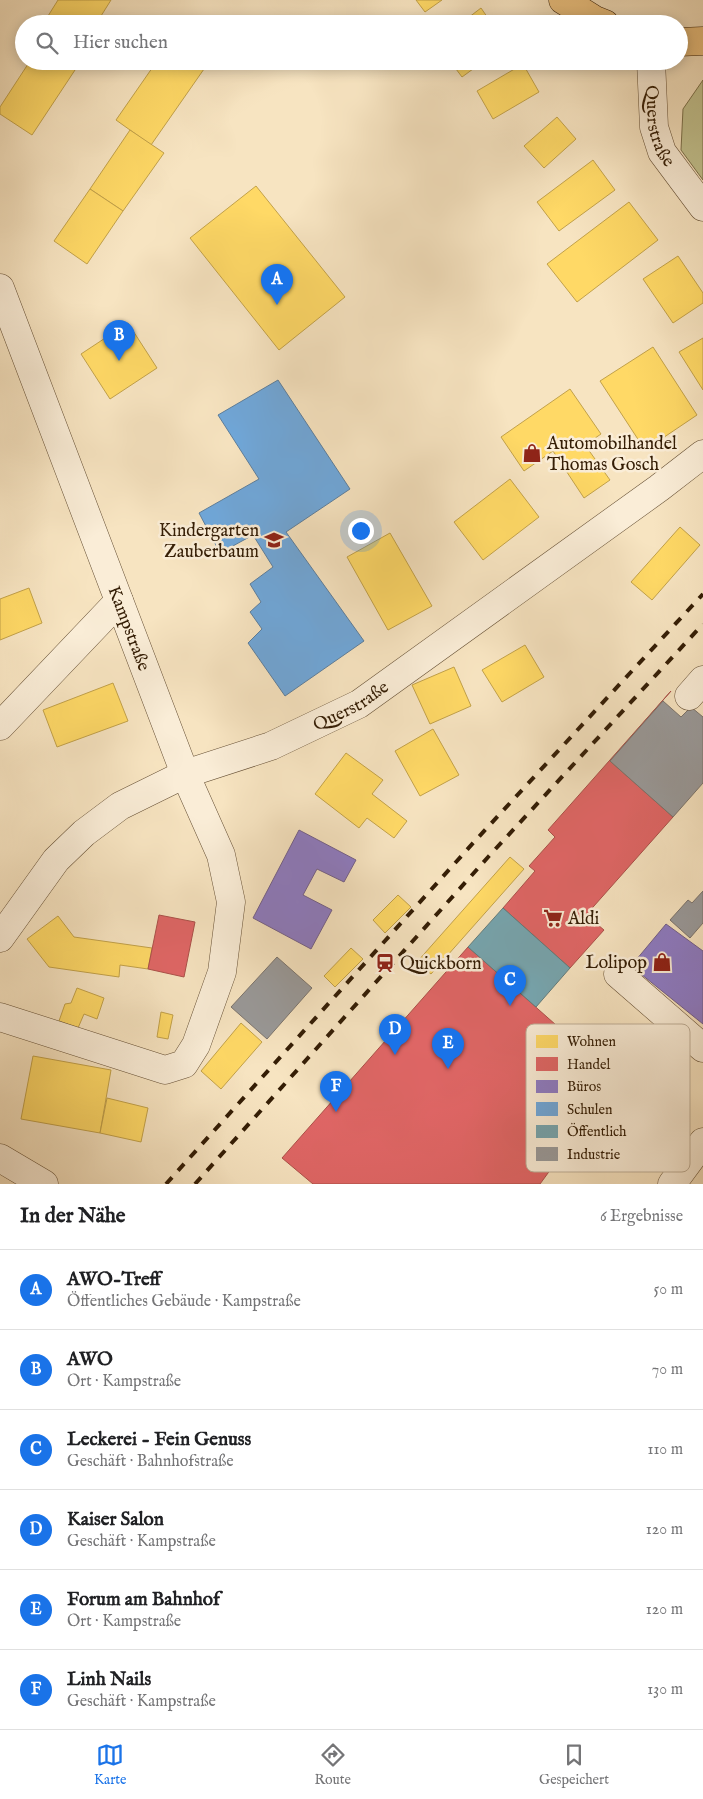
<!DOCTYPE html>
<html lang="de">
<head>
<meta charset="utf-8">
<style>
	:root { --surface:#fff; --page:#f2f2f2; --text:#202124; --muted:#757577; --line:#e0e0e0; --accent:#1a73e8 }
	body { margin:0; font-family:"IM FELL English",serif; background:var(--page); color:var(--text) }
	.you { position:absolute; left:360px; top:530px; width:18px; height:18px; margin:-12px; border:4px solid #fff; border-radius:50%; background:#1a73e8; box-shadow:0 0 0 8px #1a73e833 }
	.badge { display:grid; place-items:center; width:32px; height:32px; border-radius:50%; background:var(--accent); color:#fff; font-size:16px; font-weight:700 }
	.pin { position:absolute; translate:-50% -41px; filter:drop-shadow(0 1px 2px #0008) }
	.pin::after { content:''; position:absolute; top:26px; width:18px; height:15px; background:inherit; clip-path:polygon(0 0,100% 0,50% 100%) }
	.list { margin:0; padding:0; list-style:none }
	h2 { display:flex; justify-content:space-between; align-items:center; height:65px; margin:0; padding:0 20px; font-size:21px }
	h2 small { font-size:16px; font-weight:400; color:var(--muted) }
	.list li { display:grid; grid-template-columns:32px 1fr auto; gap:15px; align-items:center; box-sizing:border-box; height:80px; padding:0 20px; border-top:1px solid var(--line) }
	.list b { display:block; font-size:19px; white-space:nowrap }
	.list p { margin:0; font-size:16px; white-space:nowrap; color:var(--muted) }
	.list em { font-size:16px; font-style:normal; color:var(--muted) }
	.icon { flex:none; width:28px; height:28px; fill:none; stroke:currentColor; stroke-width:2; stroke-linecap:round; stroke-linejoin:round }
	.map { position:relative; flex:none; width:703px; height:1184px; overflow:hidden }
	.search { position:absolute; background:var(--surface); box-shadow:0 2px 12px #0003; left:15px; right:15px; top:15px; height:55px; display:flex; align-items:center; gap:12px; box-sizing:border-box; padding:0 18px; border-radius:28px; color:var(--muted); font-size:19px }
	.sheet { height:545px; background:var(--surface) }
	nav { display:flex; justify-content:space-around; align-items:center; box-sizing:border-box; height:70px; border-top:1px solid var(--line); background:var(--surface); font-size:14px; color:var(--muted) }
	nav a { display:grid; justify-items:center; gap:2px }
	nav .on { color:var(--accent) }
	.map>svg:first-child { display:block }
	.green { fill:#c2c28f; stroke:#7b704a }
	.homes { fill:#ffd966; stroke:#c2a149 }
	.shops { fill:#e06666; stroke:#ac5049 }
	.offices { fill:#8e7cc3; stroke:#73608a }
	.schools { fill:#6fa8dc; stroke:#5d7e9c }
	.public { fill:#76a5af; stroke:#627c7c }
	.industry { fill:#999; stroke:#7b746d }
	.lines { fill:none; stroke-linecap:round; stroke-linejoin:round }
	.minor-casing { stroke:#654f34; stroke-width:29 }
	.major-casing { stroke:#341d05; stroke-width:29 }
	.minor { stroke:#faedd7; stroke-width:28 }
	.major { stroke:#ecc280; stroke-width:28 }
	.rail { stroke:#341d05; stroke-width:4; stroke-dasharray:9 9; stroke-linecap:butt }
	.labels { text-anchor:middle; stroke-width:5; stroke-linejoin:round; paint-order:stroke }
	.street-label { font-size:18px; fill:#341d05; stroke:#faedd7 }
	.poi-label { font-size:18px; fill:#341d05; stroke:#faedd7; text-anchor:start }
	.key { fill:#faedd7; stroke:#bfaf98; stroke-width:1 }
	.key-label { font-size:14px; fill:#341d05 }
</style>
</head>
<body>
<div class="map">
<svg width="703" height="1184" viewBox="0 0 703 1184">
	<rect width="100%" height="100%" fill="#f7e4c1"/>
	<filter id="stains"><feTurbulence type="fractalNoise" baseFrequency=".004" numOctaves="4"/><feColorMatrix values="0 0 0 0 .2 0 0 0 0 .09 0 0 0 0 .02 0 0 0 .5 -.17"/></filter>
	<radialGradient id="worn" r=".72"><stop offset=".6" stop-color="#630" stop-opacity="0"/><stop offset="1" stop-color="#630" stop-opacity=".3"/></radialGradient>
	<path class="green" d="M703,80V180L681,150L683,109Z"/>
	<g class="homes">
		<path d="M58,0H111L96,24H43Z"/>
		<path d="M416,0H442L425,12Z"/>
		<path d="M481,8L492,24H460Z"/>
		<path d="M30,61H62L75,70L32,135L0,114V107Z"/>
		<path d="M157,61H193L204,69L151,145L116,120Z"/>
		<path d="M450,61H484L462,77Z"/>
		<path d="M523,64L539,92L493,119L477,91Z"/>
		<path d="M557,117L576,139L544,168L524,146Z"/>
		<path d="M130,130L164,153L123,211L90,189Z"/>
		<path d="M593,160L615,190L559,231L537,202Z"/>
		<path d="M256,186L345,297L279,350L190,238Z"/>
		<path d="M90,189L123,211L87,264L54,241Z"/>
		<path d="M629,202L658,240L577,302L547,264Z"/>
		<path d="M678,256L703,293V303L673,323L643,279Z"/>
		<path d="M128,323L157,368L110,399L81,354Z"/>
		<path d="M703,338V390L679,352Z"/>
		<path d="M653,347L697,415L645,450L600,381Z"/>
		<path d="M570,389L601,434L585,445L610,480L584,498L553,451L524,471L501,437Z"/>
		<path d="M510,479L539,517L483,560L454,522Z"/>
		<path d="M680,527L700,545L652,600L631,582Z"/>
		<path d="M390,533L432,606L388,630L347,557Z"/>
		<path d="M29,588L42,623L0,640V599Z"/>
		<path d="M525,645L544,677L502,702L482,670Z"/>
		<path d="M454,667L471,706L430,724L412,685Z"/>
		<path d="M113,683L128,721L57,747L43,710Z"/>
		<path d="M433,729L459,775L420,796L395,751Z"/>
		<path d="M346,753L383,780L372,794L407,821L394,838L367,818L359,828L315,794Z"/>
		<path d="M510,857L524,869L431,974L417,962Z"/>
		<path d="M398,895L411,907L385,933L373,920Z"/>
		<path d="M58,916L74,937L152,948L148,969L120,965L119,977L49,967L27,939Z"/>
		<path d="M351,948L363,959L335,987L324,976Z"/>
		<path d="M77,988L104,998L97,1019L84,1014L78,1028L59,1021L65,1004L71,1003Z"/>
		<path d="M161,1012L173,1015L168,1039L157,1037Z"/>
		<path d="M241,1023L262,1042L221,1089L201,1071Z"/>
		<path d="M33,1056L111,1070L100,1133L21,1119Z"/>
		<path d="M107,1098L148,1108L141,1142L100,1133Z"/>
	</g>
	<g class="shops">
		<path d="M671,691L610,761L673,817L586,915L604,930L570,968L503,908L535,871L529,866L555,837L548,830Z"/>
		<path d="M159,915L195,922L184,977L148,969Z"/>
		<path d="M468,947L556,1025L533,1061L542,1090L586,1121L540,1184H313L282,1158Z"/>
	</g>
	<g class="offices">
		<path d="M299,830L356,860L344,882L317,869L303,895L332,910L311,949L253,918Z"/>
		<path d="M666,924L703,951V1024L631,966Z"/>
	</g>
	<path class="schools" d="M278,380L350,489L286,532L364,641L285,696L248,643L262,629L250,612L261,602L250,584L273,567L253,535L220,553L199,513L259,479L218,415Z"/>
	<path class="public" d="M503,908L570,968L536,1007L468,947Z"/>
	<g class="industry">
		<path d="M663,701L681,717L691,707L703,717V783L673,817L610,761Z"/>
		<path d="M703,891V923L690,938L670,920L688,900L692,903Z"/>
		<path d="M277,957L312,988L267,1039L231,1007Z"/>
	</g>
	<g class="lines">
		<g class="minor-casing">
			<g id="minor">
				<path id="s1" d="M651,61L654,127L662,152L703,207"/>
				<path id="s2" d="M0,288L185,774L221,855L231,902L222,972L196,1045L184,1064L165,1070L0,1017"/>
				<path d="M689,696L703,680"/>
				<path d="M0,726L119,601"/>
				<path id="s3" d="M0,938L56,860L84,833L120,806L185,774L271,746L359,704L659,488L703,454"/>
				<path d="M618,974L703,1048"/>
				<path d="M0,1158L44,1184"/>
				<path d="M672,1184L703,1142"/>
			</g>
		</g>
		<g class="major-casing">
			<g id="major">
				<path d="M563,0L595,20L605,24"/>
				<path d="M679,42L703,41"/>
			</g>
		</g>
		<use href="#minor" class="minor"/>
		<use href="#major" class="major"/>
		<g class="rail">
			<path d="M166,1184L474,842L703,594"/>
			<path d="M195,1184L489,856L703,624"/>
		</g>
	</g>
	<defs>
		<g id="shop-bare" transform="scale(1.5)"><path d="M-5-2.5h2.3a2.7 3.5 0 0 1 5.4 0H5L5.5 6h-11ZM-1.5-2.5h3a1.5 2.3 0 0 0-3 0Z" fill="#8f2418" stroke="#faedd7" stroke-width="2.5" paint-order="stroke"/></g>
		<g id="school-bare" transform="scale(1.5)"><path d="M0-5L7-2L0 1L-7-2ZM-4 1L0 2.5L4 1V4Q0 6-4 4Z" fill="#8f2418" stroke="#faedd7" stroke-width="2.5" paint-order="stroke"/></g>
		<g id="supermarket-bare" transform="scale(1.5)"><path d="M-6-5.5h2.5l.6 2H6L4.5 2H-2.5L-4.4-4H-6ZM-1.5 3.2a1.3 1.3 0 1 0 .1 0ZM3 3.2a1.3 1.3 0 1 0 .1 0Z" fill="#8f2418" stroke="#faedd7" stroke-width="2.5" paint-order="stroke"/></g>
		<g id="station-bare" transform="scale(1.5)"><path d="M-3-6H3Q5-6 5-4V2Q5 4 3 4L4.5 6H3L1.5 4h-3L-3 6H-4.5L-3 4Q-5 4-5 2V-4Q-5-6-3-6ZM-3.5-4v3h7v-3ZM-3.5 1v1.5H-2V1ZM2 1v1.5H3.5V1Z" fill="#8f2418" stroke="#faedd7" stroke-width="2.5" paint-order="stroke"/></g>
	</defs>
	<g fill-rule="evenodd">
		<use href="#shop-bare" x="532" y="453"/>
		<use href="#school-bare" x="274" y="540"/>
		<use href="#supermarket-bare" x="553" y="918"/>
		<use href="#shop-bare" x="662" y="962"/>
		<use href="#station-bare" x="385" y="963"/>
	</g>
	<g class="labels">
		<g class="street-label">
			<text dy="6" stroke="none"><textPath href="#s1" startOffset="66">Querstraße</textPath></text>
			<text dy="6" stroke="none"><textPath href="#s2" startOffset="364">Kampstraße</textPath></text>
			<text dy="6" stroke="none"><textPath href="#s3" startOffset="432">Querstraße</textPath></text>
		</g>
		<g class="poi-label">
			<text x="547" y="449">Automobilhandel<tspan x="547" dy="21">Thomas Gosch</tspan></text>
			<text x="259" y="536" text-anchor="end">Kindergarten<tspan x="259" dy="21">Zauberbaum</tspan></text>
			<text x="568" y="924">Aldi</text>
			<text x="647" y="968" text-anchor="end">Lolipop</text>
			<text x="400" y="969">Quickborn</text>
		</g>
	</g>
	<rect x="526" y="1024" width="164" height="148" rx="8" class="key"/>
	<rect x="536" y="1035" width="22" height="13" fill="#ffd966"/>
	<rect x="536" y="1057" width="22" height="14" fill="#e06666"/>
	<rect x="536" y="1080" width="22" height="13" fill="#8e7cc3"/>
	<rect x="536" y="1102" width="22" height="14" fill="#6fa8dc"/>
	<rect x="536" y="1125" width="22" height="13" fill="#76a5af"/>
	<rect x="536" y="1147" width="22" height="14" fill="#999"/>
	<g class="key-label">
		<text x="567" y="1046">Wohnen</text>
		<text x="567" y="1069">Handel</text>
		<text x="567" y="1091">Büros</text>
		<text x="567" y="1114">Schulen</text>
		<text x="567" y="1136">Öffentlich</text>
		<text x="567" y="1159">Industrie</text>
	</g>
	<rect width="100%" height="100%" filter="url(#stains)"/>
	<rect width="100%" height="100%" fill="url(#worn)"/>
</svg>
<div class="you"></div>
<div class="pin badge" style="left:277px;top:305px">A</div>
<div class="pin badge" style="left:119px;top:361px">B</div>
<div class="pin badge" style="left:510px;top:1006px">C</div>
<div class="pin badge" style="left:395px;top:1055px">D</div>
<div class="pin badge" style="left:448px;top:1069px">E</div>
<div class="pin badge" style="left:336px;top:1112px">F</div>
<div class="search"><svg class="icon" aria-label="search" viewBox="0 0 24 24"><circle cx="10" cy="10" r="6"/><path d="M15 15l6 6"/></svg>Hier suchen</div>
</div>
<section class="sheet">
<h2>In der Nähe<small>6 Ergebnisse</small></h2>
<ul class="list">
<li><span class="badge">A</span><div><b>AWO-Treff</b><p>Öffentliches Gebäude · Kampstraße</p></div><em>50 m</em></li>
<li><span class="badge">B</span><div><b>AWO</b><p>Ort · Kampstraße</p></div><em>70 m</em></li>
<li><span class="badge">C</span><div><b>Leckerei - Fein Genuss</b><p>Geschäft · Bahnhofstraße</p></div><em>110 m</em></li>
<li><span class="badge">D</span><div><b>Kaiser Salon</b><p>Geschäft · Kampstraße</p></div><em>120 m</em></li>
<li><span class="badge">E</span><div><b>Forum am Bahnhof</b><p>Ort · Kampstraße</p></div><em>120 m</em></li>
<li><span class="badge">F</span><div><b>Linh Nails</b><p>Geschäft · Kampstraße</p></div><em>130 m</em></li>
</ul>
</section>
<nav>
<a class="on"><svg class="icon" aria-label="map" viewBox="0 0 24 24"><path d="M3 6l6-2 6 2 6-2v14l-6 2-6-2-6 2zM9 4v14M15 6v14"/></svg>Karte</a>
<a><svg class="icon" aria-label="directions" viewBox="0 0 24 24"><path d="M12 3l9 9-9 9-9-9zM9 14v-3h6M13 9l2 2-2 2"/></svg>Route</a>
<a><svg class="icon" aria-label="saved" viewBox="0 0 24 24"><path d="M7 4h10v16l-5-4-5 4z"/></svg>Gespeichert</a>
</nav>
</body>
</html>
